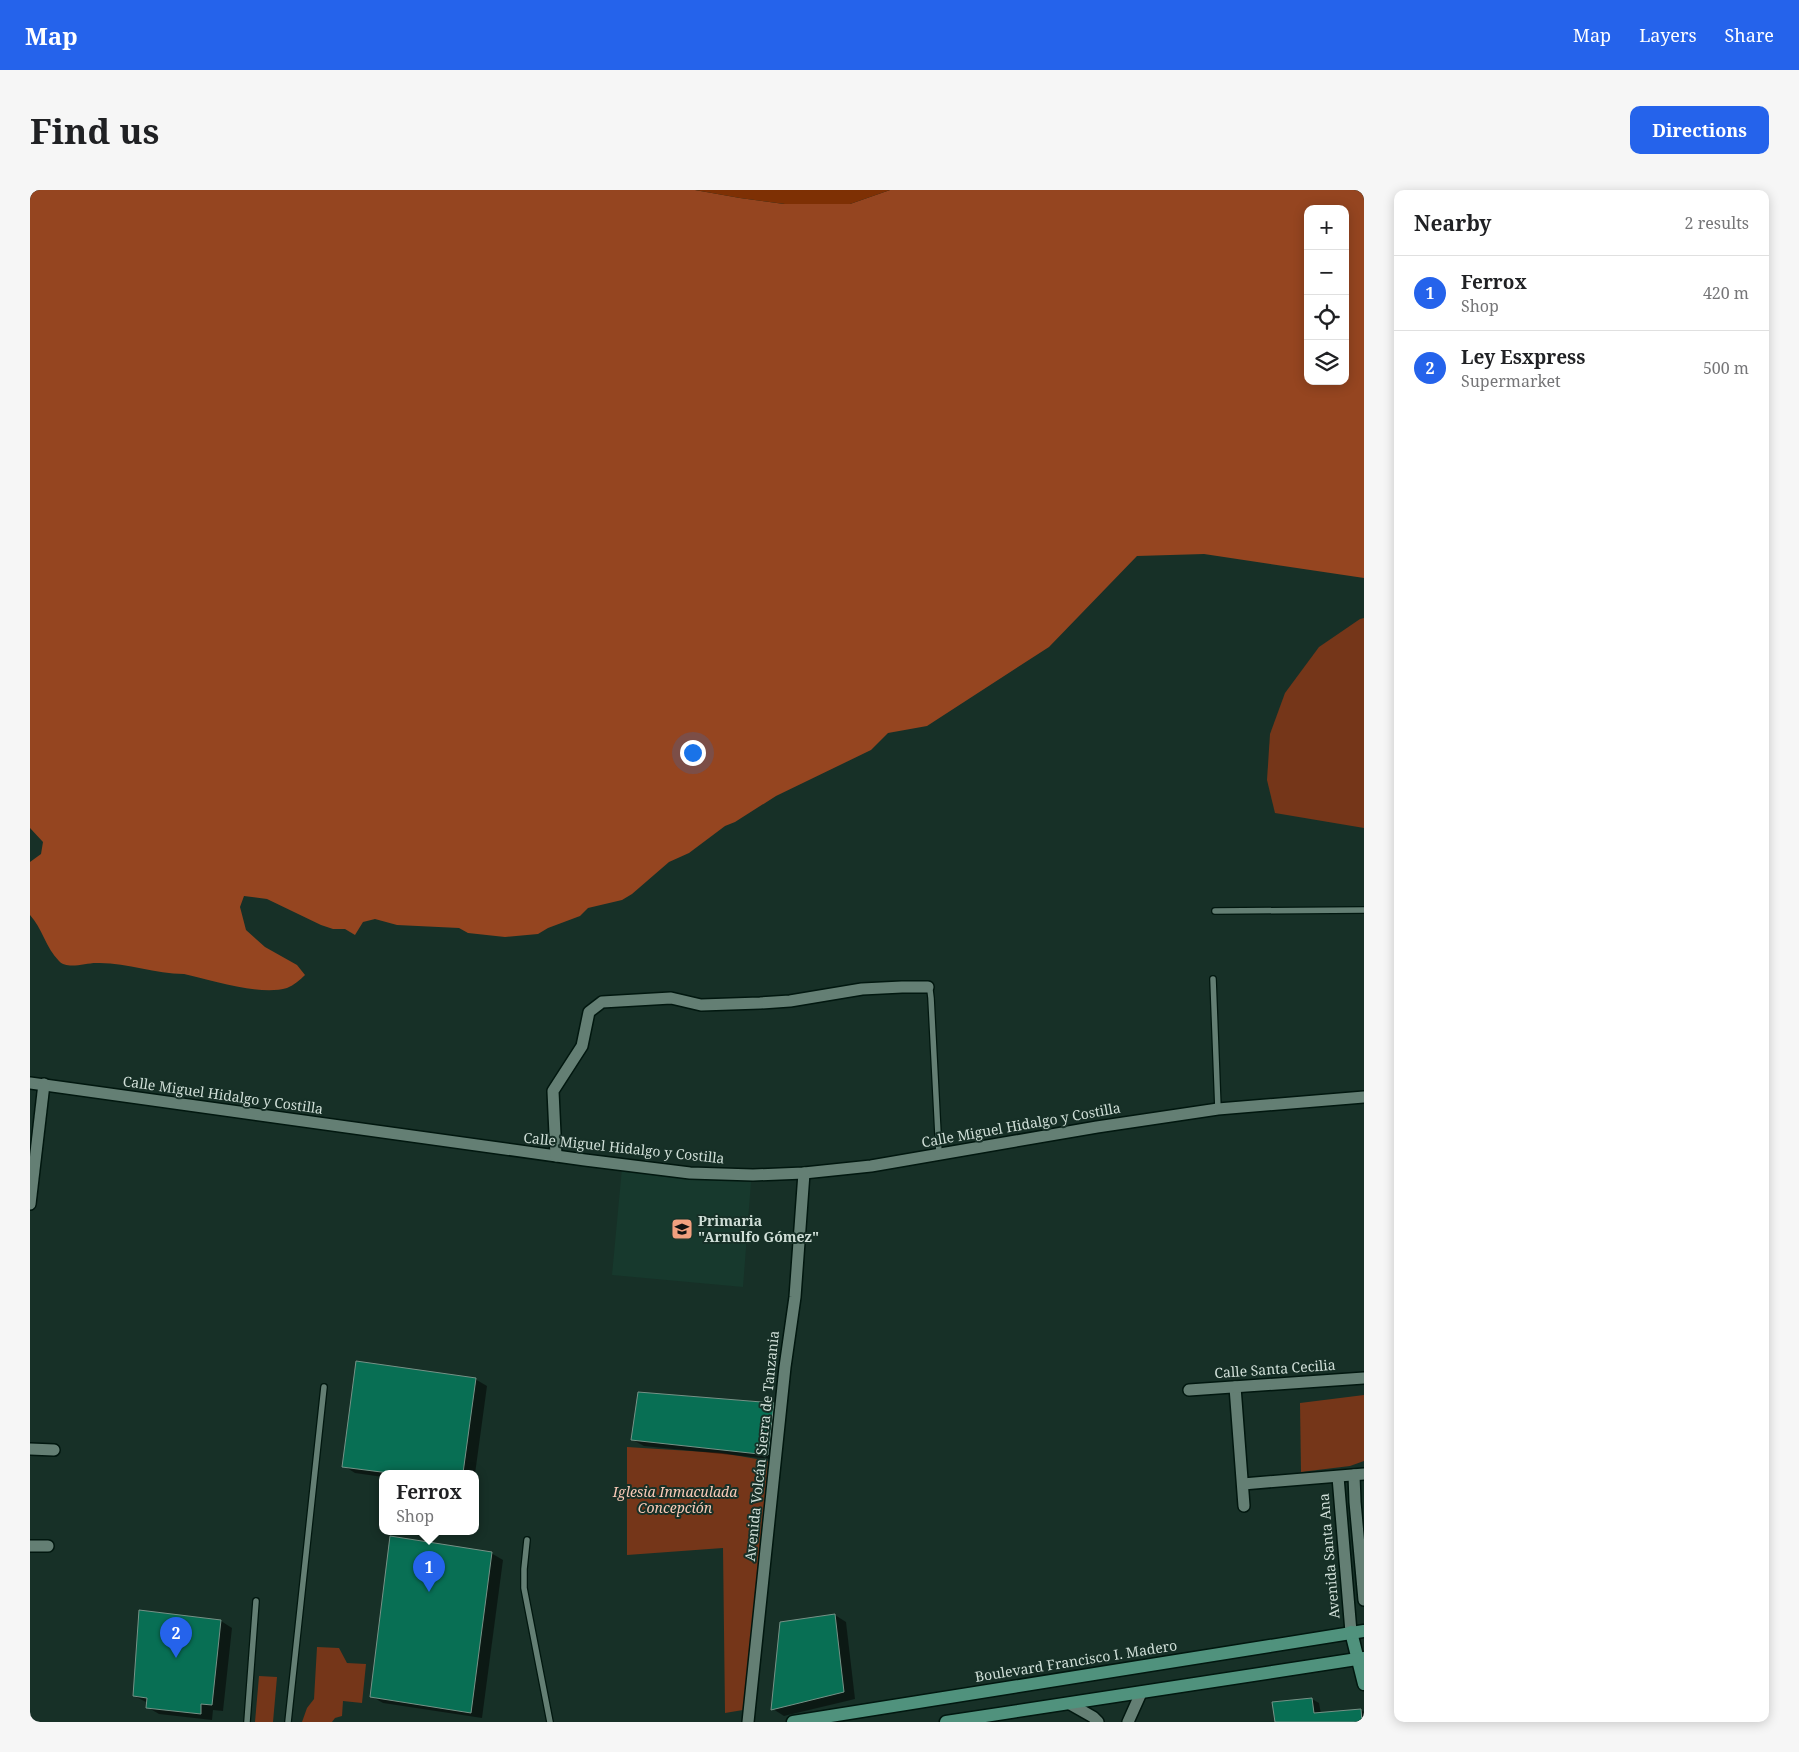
<!DOCTYPE html>
<html lang="en">
<head>
<meta charset="utf-8">
<style>
	:root { --surface:#fff; --page:#f6f6f6; --text:#202124; --muted:#757577; --line:#e0e0e0; --accent:#2563eb }
	body { margin:0; font-family:"Noto Serif",serif; background:var(--page); color:var(--text) }
	.controls { position:absolute; right:15px; top:15px; display:grid; overflow:hidden; border-radius:10px; box-shadow:0 2px 12px #0003 }
	.controls button { width:45px; height:45px; display:grid; place-items:center; padding:0; border:0; border-bottom:1px solid var(--line); background:var(--surface); color:var(--text); font:25px sans-serif }
	.you { position:absolute; left:662px; top:562px; width:18px; height:18px; margin:-12px; border:4px solid #fff; border-radius:50%; background:#1a73e8; box-shadow:0 0 0 8px #1a73e833 }
	.badge { display:grid; place-items:center; width:32px; height:32px; border-radius:50%; background:var(--accent); color:#fff; font-size:16px; font-weight:700 }
	.pin { position:absolute; translate:-50% -41px; filter:drop-shadow(0 1px 2px #0008) }
	.pin::after { content:''; position:absolute; top:26px; width:18px; height:15px; background:inherit; clip-path:polygon(0 0,100% 0,50% 100%) }
	.popup { position:absolute; left:349px; top:1280px; width:100px; height:65px; box-sizing:border-box; display:grid; place-content:center; border-radius:10px; background:var(--surface); filter:drop-shadow(0 1px 4px #0005); font-size:16px; white-space:nowrap; color:var(--muted) }
	.popup b { font-size:19px; color:var(--text) }
	.popup::after { content:''; position:absolute; left:50%; top:100%; margin-left:-10px; border:10px solid transparent; border-top-color:var(--surface) }
	.list { margin:0; padding:0; list-style:none }
	h2 { display:flex; justify-content:space-between; align-items:center; height:65px; margin:0; padding:0 20px; font-size:21px }
	h2 small { font-size:16px; font-weight:400; color:var(--muted) }
	.list li { display:grid; grid-template-columns:32px 1fr auto; gap:15px; align-items:center; box-sizing:border-box; height:75px; padding:0 20px; border-top:1px solid var(--line) }
	.list b { display:block; font-size:19px; white-space:nowrap }
	.list p { margin:0; font-size:16px; white-space:nowrap; color:var(--muted) }
	.list em { font-size:16px; font-style:normal; color:var(--muted) }
	.icon { flex:none; width:28px; height:28px; fill:none; stroke:currentColor; stroke-width:2; stroke-linecap:round; stroke-linejoin:round }
	.map { position:relative; flex:none; width:1334px; height:1532px; overflow:hidden; border-radius:10px }
	header { display:flex; align-items:center; gap:30px; box-sizing:border-box; height:70px; padding:0 25px; background:var(--accent); color:#fff }
	header strong { font-size:24px }
	nav { display:flex; gap:28px; margin-inline-start:auto; font-size:18px }
	.intro { display:flex; align-items:center; justify-content:space-between; box-sizing:border-box; height:120px; padding:0 30px }
	h1 { margin:0; font-size:35px }
	.button { padding:12px 22px; border-radius:10px; background:var(--accent); color:#fff; font-size:18px; font-weight:700 }
	main { display:flex; gap:30px; padding:0 30px }
	aside { flex:1; background:var(--surface); border-radius:10px; box-shadow:0 2px 12px #0003 }
	.map>svg:first-child { display:block }
	.built { fill:#17392d }
	.green { fill:#753619 }
	.forest { fill:#954520; fill-rule:evenodd }
	.water { fill:#7e3004 }
	.shadow { fill:#0007 }
	.building { fill:#086f54; stroke:#769287 }
	.lines { fill:none; stroke-linecap:round; stroke-linejoin:round }
	.lane-casing { stroke:#01170f; stroke-width:8 }
	.street-casing { stroke:#01170f; stroke-width:14 }
	.secondary-casing { stroke:#01170f; stroke-width:15 }
	.lane { stroke:#647f74; stroke-width:5.5 }
	.street { stroke:#647f74; stroke-width:11 }
	.secondary { stroke:#50927d; stroke-width:12 }
	.labels { text-anchor:middle; stroke-width:4; stroke-linejoin:round; paint-order:stroke }
	.street-label { font-size:14px; fill:#d0dfd8; stroke:#173027 }
	.poi-label { font-size:14px; font-weight:bold; fill:#d0dfd8; stroke:#173027; text-anchor:start }
	.park-label { font-size:14px; font-style:italic; fill:#f9cab7; stroke:#173027 }
</style>
</head>
<body>
<header>
<strong>Map</strong>
<nav><a>Map</a><a>Layers</a><a>Share</a></nav>
</header>
<div class="intro"><h1>Find us</h1><a class="button">Directions</a></div>
<main>
<div class="map">
<svg width="1334" height="1532" viewBox="0 0 1334 1532">
	<rect width="100%" height="100%" fill="#173027"/>
	<path class="built" d="M592,978L721,992L713,1097L582,1085Z"/>
	<g class="green">
		<path d="M1334,428V638L1245,623L1237,590L1240,544L1255,503L1289,457L1330,429Z"/>
		<path d="M1334,1205V1271L1320,1276L1271,1282L1270,1213Z"/>
		<path d="M597,1257L692,1263L738,1271L719,1519L695,1523L693,1358L597,1365Z"/>
		<path d="M287,1457L309,1458L317,1473L336,1474L332,1513L313,1511L312,1526L305,1528L302,1532H272L277,1518L284,1509Z"/>
		<path d="M229,1486L247,1487L243,1532H225Z"/>
	</g>
	<path class="forest" d="M0,0H665L710,8L754,14H820L860,0H1334V388L1174,364L1107,366L1019,457L897,536L858,543L841,560L746,606L705,632L695,636L659,663L639,672L602,704L592,710L558,718L550,726L518,738L508,744L475,747L438,743L429,738L367,735L345,729L333,732L325,745L315,739H303L291,735L237,709L214,706L210,717L216,740L235,757L267,775L275,785C270,790 264,795 257,798C230,806 181,790 154,784C124,784 96,772 66,773C55,773 37,780 29,771C16,758 12,738 0,725V672L11,664L13,652L0,638ZM1278,19H1315V191H1278Z"/>
	<path class="water" d="M665,0H860L820,14H755L710,8Z"/>
	<g class="shadow">
		<path d="M445,1189L457,1196L445,1284L353,1283V1287L325,1283L314,1276Z"/>
		<path d="M743,1215L755,1221L750,1270L614,1256L603,1250Z"/>
		<path d="M461,1363L473,1370L452,1528L353,1513L341,1506Z"/>
		<path d="M805,1425L816,1432L825,1509L754,1526L743,1519Z"/>
		<path d="M191,1431L202,1438L193,1521L183,1520L182,1530L129,1524L117,1517L118,1513L104,1506Z"/>
		<path d="M1282,1509L1289,1513L1291,1524L1331,1520L1334,1522V1532H1246Z"/>
	</g>
	<g class="building">
		<path d="M326,1171L446,1188L433,1283H359L312,1277Z"/>
		<path d="M608,1202L744,1213L738,1265L601,1250Z"/>
		<path d="M360,1346L462,1362L441,1523L340,1507Z"/>
		<path d="M109,1420L191,1430L182,1515L171,1514V1524L116,1518L117,1508L103,1506Z"/>
		<path d="M805,1424L814,1502L741,1520L750,1432Z"/>
		<path d="M1282,1508L1284,1523L1331,1519L1332,1532H1245L1242,1512Z"/>
	</g>
	<g class="lines">
		<g class="lane-casing">
			<g id="lane">
				<path d="M1185,721L1334,720"/>
				<path d="M1183,789L1188,919"/>
				<path d="M898,797L900,800L901,808L909,964"/>
				<path d="M497,1350L494,1379V1398L520,1532"/>
				<path d="M217,1532L226,1411"/>
				<path d="M258,1532L294,1197"/>
			</g>
		</g>
		<g class="street-casing">
			<g id="street">
				<path d="M0,893L555,970L660,983L723,985L774,983L841,976L1067,937L1188,919L1334,907"/>
				<path d="M526,966L523,901L552,856L559,822L572,812L641,808L671,815L730,813L760,811L832,799L872,797H898"/>
				<path d="M0,1014L14,894"/>
				<path d="M1205,1197L1214,1316"/>
				<path d="M1159,1200L1334,1188"/>
				<path d="M0,1259L24,1260"/>
				<path d="M1324,1285L1325,1312L1334,1410"/>
				<path d="M1308,1287L1321,1442"/>
				<path d="M1213,1294L1334,1284"/>
				<path d="M0,1356H18"/>
				<path d="M1040,1514L1063,1527L1068,1532"/>
				<path d="M718,1532L755,1177L765,1107L774,983"/>
				<path d="M1098,1532L1111,1503"/>
			</g>
		</g>
		<g class="secondary-casing">
			<g id="secondary">
				<path d="M1321,1442L1334,1494"/>
				<path d="M763,1532L1334,1441"/>
				<path d="M916,1532L1334,1468"/>
			</g>
		</g>
		<use href="#lane" class="lane"/>
		<use href="#street" class="street"/>
		<use href="#secondary" class="secondary"/>
	</g>
	<defs>
		<g id="school-square" transform="scale(1.125)"><rect x="-9" y="-9" width="18" height="18" rx="4" fill="#f2a07f" stroke="#173027"/><path d="M0-5L7-2L0 1L-7-2ZM-4 1L0 2.5L4 1V4Q0 6-4 4Z" fill="#111"/></g>
	</defs>
	<g fill-rule="evenodd">
		<use href="#school-square" x="652" y="1039"/>
	</g>
	<g class="labels">
		<g class="street-label">
			<text transform="translate(193 905) rotate(8)" y="5">Calle Miguel Hidalgo y Costilla</text>
			<text transform="translate(991 935) rotate(-10)" y="5">Calle Miguel Hidalgo y Costilla</text>
			<text transform="translate(594 958) rotate(6)" y="5">Calle Miguel Hidalgo y Costilla</text>
			<text transform="translate(1245 1179) rotate(-4)" y="5">Calle Santa Cecilia</text>
			<text transform="translate(732 1256) rotate(-84)" y="5">Avenida Volcán Sierra de Tanzania</text>
			<text transform="translate(1299 1366) rotate(-95)" y="5">Avenida Santa Ana</text>
			<text transform="translate(1046 1471) rotate(-9)" y="5">Boulevard Francisco I. Madero</text>
		</g>
		<g class="poi-label">
			<text x="668" y="1036">Primaria<tspan x="668" dy="16">"Arnulfo Gómez"</tspan></text>
		</g>
		<g class="park-label">
			<text x="645" y="1307">Iglesia Inmaculada<tspan x="645" dy="16">Concepción</tspan></text>
		</g>
	</g>
</svg>
<div class="controls">
<button>+</button>
<button>−</button>
<button><svg class="icon" aria-label="locate" viewBox="0 0 24 24"><circle cx="12" cy="12" r="6"/><path d="M12 2v4M12 18v4M2 12h4M18 12h4"/></svg></button>
<button><svg class="icon" aria-label="layers" viewBox="0 0 24 24"><path d="M12 4l9 5-9 5-9-5zM3 14l9 5 9-5"/></svg></button>
</div>
<div class="you"></div>
<div class="pin badge" style="left:399px;top:1402px">1</div>
<div class="popup"><b>Ferrox</b>Shop</div>
<div class="pin badge" style="left:146px;top:1468px">2</div>
</div>
<aside>
<h2>Nearby<small>2 results</small></h2>
<ul class="list">
<li><span class="badge">1</span><div><b>Ferrox</b><p>Shop</p></div><em>420 m</em></li>
<li><span class="badge">2</span><div><b>Ley Esxpress</b><p>Supermarket</p></div><em>500 m</em></li>
</ul>
</aside>
</main>
</body>
</html>
